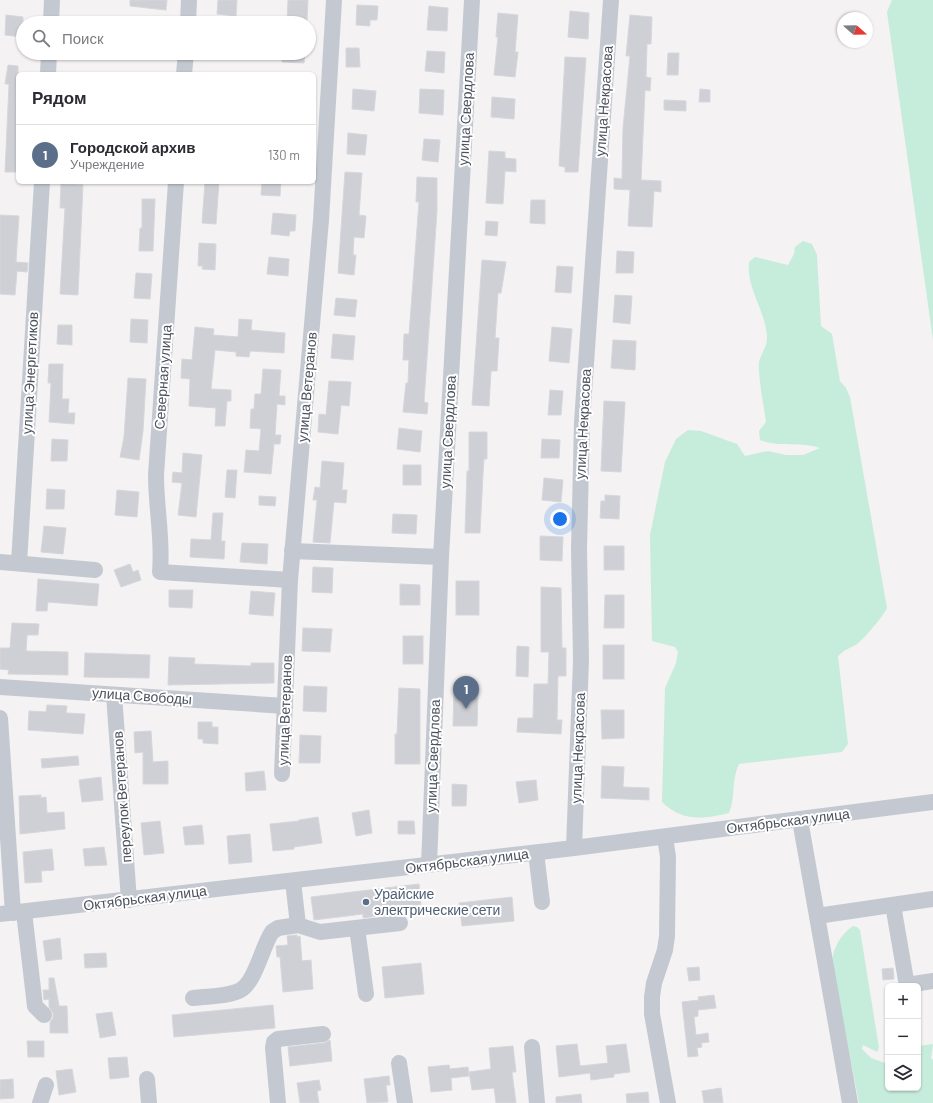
<!DOCTYPE html>
<html lang="ru">
<head>
<meta charset="utf-8">
<style>
	:root { --surface:#fff; --page:#f7f7f7; --text:#2b2b33; --muted:#7c7c81; --line:#e1e1e2; --accent:#2d57d2 }
	body { margin:0; font-family:Barlow,sans-serif; background:var(--page); color:var(--text) }
	.controls { position:absolute; right:12px; bottom:12px; display:grid; overflow:hidden; border-radius:6px; box-shadow:0 1px 3px #0004 }
	.controls button { width:36px; height:36px; display:grid; place-items:center; padding:0; border:0; border-bottom:1px solid var(--line); background:var(--surface); color:var(--text); font:20px sans-serif }
	.compass { position:absolute; left:837px; top:12px; width:36px; height:36px; border-radius:50%; background:var(--surface); box-shadow:0 1px 3px #0004; rotate:110deg }
	.you { position:absolute; left:560px; top:519px; width:14px; height:14px; margin:-10px; border:3px solid #fff; border-radius:50%; background:#1a73e8; box-shadow:0 0 0 6px #1a73e833 }
	.badge { display:grid; place-items:center; width:26px; height:26px; border-radius:50%; background:var(--accent); color:#fff; font-size:13px; font-weight:700 }
	.pin { position:absolute; translate:-50% -33px; filter:drop-shadow(0 1px 2px #0008) }
	.pin::after { content:''; position:absolute; top:21px; width:14px; height:12px; background:inherit; clip-path:polygon(0 0,100% 0,50% 100%) }
	.list { margin:0; padding:0; list-style:none }
	h2 { display:flex; justify-content:space-between; align-items:center; height:52px; margin:0; padding:0 16px; font-size:17px }
	h2 small { font-size:13px; font-weight:400; color:var(--muted) }
	.list li { display:grid; grid-template-columns:26px 1fr auto; gap:12px; align-items:center; box-sizing:border-box; height:60px; padding:0 16px; border-top:1px solid var(--line) }
	.list b { display:block; font-size:15px; white-space:nowrap }
	.list p { margin:0; font-size:13px; white-space:nowrap; color:var(--muted) }
	.list em { font-size:13px; font-style:normal; color:var(--muted) }
	.icon { flex:none; width:22px; height:22px; fill:none; stroke:currentColor; stroke-width:2; stroke-linecap:round; stroke-linejoin:round }
	.map { position:relative; flex:none; width:933px; height:1103px; overflow:hidden }
	.search { position:absolute; background:var(--surface); box-shadow:0 1px 3px #0004; left:16px; top:16px; width:300px; height:44px; display:flex; align-items:center; gap:10px; box-sizing:border-box; padding:0 14px; border-radius:22px; color:var(--muted); font-size:15px }
	.panel { position:absolute; background:var(--surface); box-shadow:0 1px 3px #0004; left:16px; top:72px; width:300px; height:112px; border-radius:6px }
	.map>svg:first-child { display:block }
	.green { fill:#c6ecdb }
	.building { fill:#cfd0d5; stroke:#d6d7dc }
	.lines { fill:none; stroke-linecap:round; stroke-linejoin:round }
	.minor { stroke:#c4c9d1; stroke-width:16 }
	.service-dot { fill:#5c6f8a; stroke:#fff; stroke-width:1.5 }
	.labels { text-anchor:middle; stroke-width:4; stroke-linejoin:round; paint-order:stroke }
	.street-label { font-size:14px; fill:#4b515d; stroke:#fff }
	.service-label { font-size:14px; fill:#4e5e75; stroke:#fff; text-anchor:start }
</style>
</head>
<body>
<div class="map">
<svg width="933" height="1103" viewBox="0 0 933 1103">
	<rect width="100%" height="100%" fill="#f4f2f2"/>
	<g class="green">
		<path d="M892,0H933V340L887,12Z"/>
		<path d="M803,241L812,244L817,255L821,326L832,334L840,381L846,388L850,397L887,608C884,615 863,640 857,644C850,648 844,650 838,656L848,744L842,752L739,764C731,780 736,796 729,813C704,819 682,822 662,802L665,688L676,663L678,652L675,647L652,641L650,535L665,462L676,439L688,430L701,431L737,444L745,456L768,451L786,455H803L820,448C801,441 779,448 760,440L759,431L766,422C764,407 758,376 759,363C760,354 767,349 767,337C766,311 746,288 749,262L755,257L788,265L794,254L795,247Z"/>
		<path d="M853,926L857,927L860,930L879,1048L877,1052L863,1045L862,1049L871,1058L888,1064V1088H918V1046L933,1044L931,1059H933V1103H859L832,964C832,949 841,934 853,926Z"/>
	</g>
	<g class="building">
		<path d="M130,0H167L166,10L130,6Z"/>
		<path d="M218,0H237L236,16L217,14Z"/>
		<path d="M288,0H308L307,22L287,21Z"/>
		<path d="M357,5L378,6L377,20H370V26L356,25Z"/>
		<path d="M429,6L448,8L447,31L427,30Z"/>
		<path d="M570,11L589,13L588,39L568,37Z"/>
		<path d="M498,13L518,15L515,52H518L515,77L494,75L498,37H496Z"/>
		<path d="M6,15L23,17V37L5,35Z"/>
		<path d="M630,15L652,17L651,44H647L646,77L651,78L650,91L645,90L641,180L661,181V192L654,191L652,227L628,226L630,190L614,189V178L622,179L623,128L630,56H626Z"/>
		<path d="M346,48H359L360,67H346Z"/>
		<path d="M427,51L445,52L444,73L425,71Z"/>
		<path d="M282,53H305L304,63L282,62Z"/>
		<path d="M668,53H679L678,75H667Z"/>
		<path d="M565,57L586,58L578,172H565V167L559,166Z"/>
		<path d="M8,65L18,66V172H5L9,84H5Z"/>
		<path d="M353,89L376,91L374,111L352,109Z"/>
		<path d="M420,89L444,90L443,115L419,113Z"/>
		<path d="M700,89L710,90V102H699Z"/>
		<path d="M492,97L515,99L514,119L491,117Z"/>
		<path d="M664,100L686,101V111L664,110Z"/>
		<path d="M348,133L367,135L365,155L347,154Z"/>
		<path d="M424,139L440,140L438,162L422,160Z"/>
		<path d="M489,151L505,152V158L516,159V172L505,171L503,204L486,203Z"/>
		<path d="M345,172L362,173L359,215L366,216L364,238L354,237L353,255H356L354,275L338,273Z"/>
		<path d="M417,177L437,178V211L424,402L428,403L427,414L403,412L406,383H408L409,360H403L404,334H409L419,202H416Z"/>
		<path d="M205,182H219L216,224L202,223Z"/>
		<path d="M262,182H281L280,196L261,195Z"/>
		<path d="M61,184L83,185L78,295L60,294L65,208H60Z"/>
		<path d="M142,199H155L153,251H139L140,228H142Z"/>
		<path d="M531,200H545V224L530,223Z"/>
		<path d="M273,213L296,215L295,231H290L289,236L271,234Z"/>
		<path d="M0,215L19,216L16,262L28,263L27,272L17,271L15,295L0,294Z"/>
		<path d="M486,221L498,222L497,236L485,235Z"/>
		<path d="M199,243L216,244L215,270L202,269L203,266H198Z"/>
		<path d="M617,251L634,252L633,273H616Z"/>
		<path d="M269,257L289,259L288,276L267,274Z"/>
		<path d="M482,260L506,262L501,293H498L495,338H499L497,371H491L489,406L472,405Z"/>
		<path d="M557,266L573,267L571,293L555,292Z"/>
		<path d="M136,273L152,274L150,299L134,298Z"/>
		<path d="M615,295L632,296L630,324L613,322Z"/>
		<path d="M336,298L357,300L355,317L334,315Z"/>
		<path d="M131,319L148,320L147,343L130,342Z"/>
		<path d="M239,319L252,320L251,330L285,333L284,353L250,351L249,357L236,356V352L215,350L211,389L231,390V401H227L225,426H215L216,408L189,406L190,379L181,378L182,359L192,360L195,327L214,329L213,335L238,337Z"/>
		<path d="M58,325H72V345L57,344Z"/>
		<path d="M552,327L572,329L569,363L549,361Z"/>
		<path d="M333,334L355,336L353,360L331,358Z"/>
		<path d="M613,340L636,341L635,370L611,368Z"/>
		<path d="M49,364H63L62,399H69L68,413H75L74,424L49,422L51,383H48Z"/>
		<path d="M263,369L281,370L279,396H285V405L277,404L275,435H281L280,444H274L271,474L244,472L246,450L259,451L261,429L250,428L251,409H254L255,394H261Z"/>
		<path d="M128,378L146,379L143,431L139,460L120,457L124,437Z"/>
		<path d="M329,381L351,382L349,406L341,405L338,434L318,432L319,414L326,415Z"/>
		<path d="M550,390L563,391L561,415H548Z"/>
		<path d="M604,401L625,402L621,472L601,471Z"/>
		<path d="M399,428L422,431L420,452L397,449Z"/>
		<path d="M469,432H487V459H484L483,474L480,533H465L467,471H469Z"/>
		<path d="M52,439L68,440L67,461H51Z"/>
		<path d="M542,439L560,440L559,458H541Z"/>
		<path d="M183,453L202,455L196,517L178,515L182,483L172,482L173,472L182,473Z"/>
		<path d="M322,461L344,463L342,490H347L346,503L334,502L330,543L313,542L317,500H313L315,487L320,488Z"/>
		<rect x="403" y="465" width="18" height="20"/>
		<path d="M227,470H237L235,498L225,497Z"/>
		<path d="M544,478L563,480L561,502L542,500Z"/>
		<path d="M47,489L65,490L64,509H46Z"/>
		<path d="M117,490L139,492L137,517L115,515Z"/>
		<path d="M605,495L620,496L619,519L600,518L601,501H605Z"/>
		<path d="M259,496L276,497L275,506L259,505Z"/>
		<path d="M213,513H223L221,541H225L224,559L190,557L191,539L211,540Z"/>
		<path d="M393,514L417,515L416,534L392,533Z"/>
		<path d="M44,526L66,528L63,554L41,552Z"/>
		<path d="M540,536L563,537L562,561L540,560Z"/>
		<path d="M242,543L268,544L267,564L240,562Z"/>
		<rect x="604" y="546" width="20" height="24"/>
		<path d="M130,564L133,572L138,570L141,580L121,587L114,570Z"/>
		<path d="M313,567L333,568L332,593L312,592Z"/>
		<path d="M38,579L99,584L97,606L48,602L47,611H36Z"/>
		<rect x="456" y="581" width="23" height="34"/>
		<path d="M400,584L420,585V605H400Z"/>
		<path d="M541,587L561,588L562,648H566V676H558L557,720H562L561,734L517,732L518,718H533L534,684H548L549,652H541Z"/>
		<path d="M169,590H193L192,608L169,607Z"/>
		<path d="M251,591L275,593L273,616L249,614Z"/>
		<path d="M605,595H624V628H604Z"/>
		<path d="M12,623L39,624L38,635H27L26,651L68,652V675L8,674L9,670L0,669V648H10Z"/>
		<path d="M303,628L332,629L330,652L302,651Z"/>
		<rect x="403" y="636" width="20" height="28"/>
		<rect x="603" y="645" width="21" height="34"/>
		<path d="M517,646L529,647L528,677L516,676Z"/>
		<path d="M85,653L150,655L149,678L84,677Z"/>
		<path d="M169,657L195,658L194,664L251,666V663H274V683L168,685Z"/>
		<path d="M304,686L327,687L326,712L303,711Z"/>
		<path d="M399,688L420,689V764H395V734H397Z"/>
		<path d="M454,692L478,693L477,726H453Z"/>
		<path d="M47,705L67,706L66,713L85,714L83,734L28,730L29,711L46,712Z"/>
		<path d="M601,710H624V738L602,739Z"/>
		<path d="M198,722H212V727H218V744L203,743V739H198Z"/>
		<path d="M151,731L153,762L168,761V784H143V752L135,753L134,732Z"/>
		<path d="M300,735L321,736L320,763H299Z"/>
		<path d="M78,756L79,765L42,768L41,759Z"/>
		<path d="M602,766L624,767L623,787L649,788V800L601,798Z"/>
		<path d="M264,771L266,790L246,791L245,773Z"/>
		<path d="M101,777L103,800L82,802L79,780Z"/>
		<path d="M536,780L538,800L519,803L516,782Z"/>
		<path d="M452,784L467,785L466,806H452Z"/>
		<path d="M41,795V798L46,797L47,813L64,812L65,829L20,834L19,796Z"/>
		<path d="M369,810L372,833L356,836L352,813Z"/>
		<path d="M318,817L322,843L294,847V849L273,851L270,824L299,821V820Z"/>
		<path d="M160,821L164,853L144,855L141,823Z"/>
		<path d="M398,821H414L415,834H398Z"/>
		<path d="M202,825L204,844L185,845L183,827Z"/>
		<path d="M250,834L252,862L229,864L227,836Z"/>
		<path d="M104,847L107,865L85,866L83,849Z"/>
		<path d="M52,849L54,870L41,871L42,882L25,883L23,852Z"/>
		<path d="M419,884L421,908L384,912L385,915L363,918V914L314,920L311,897Z"/>
		<path d="M512,897L514,921L462,926L459,903Z"/>
		<path d="M297,935V937L300,936L302,961L311,960L313,989L283,992L280,957H277L276,946L288,945L287,936Z"/>
		<path d="M60,938L62,959L46,961L43,941Z"/>
		<path d="M106,953L107,967L85,968L84,954Z"/>
		<path d="M421,963L424,994L385,998L382,967Z"/>
		<path d="M699,967L700,980L689,981L687,968Z"/>
		<path d="M893,968L894,979L883,980L882,969Z"/>
		<path d="M49,978H54L59,1006H67L68,1033H50V1022L53,1018V1013L49,1007V999L44,1000L43,990H49Z"/>
		<path d="M714,995L716,1008L698,1010V1016L694,1017L696,1035L708,1033L709,1042L701,1043L702,1047L697,1048L698,1056L688,1057L682,1002L699,1000L698,997Z"/>
		<path d="M273,1005L275,1028L174,1037L172,1015Z"/>
		<path d="M112,1012L116,1035L100,1038L96,1014Z"/>
		<path d="M330,1040L332,1061L290,1066L288,1047L324,1043Z"/>
		<path d="M27,1041H44V1057H28Z"/>
		<path d="M577,1044L580,1066L608,1063L606,1046L626,1044L630,1072L614,1074V1077L591,1080L590,1073L559,1077L556,1046Z"/>
		<path d="M513,1046L516,1072H512L516,1103H496L494,1088L472,1090L469,1072L491,1069L489,1048Z"/>
		<path d="M127,1057L129,1077L110,1079L108,1058Z"/>
		<path d="M449,1065L450,1069L468,1067L469,1076L451,1078L452,1090L431,1092L428,1067Z"/>
		<path d="M72,1069L76,1092L59,1095L56,1071Z"/>
		<path d="M389,1076L390,1085H386L388,1102L367,1103L364,1079Z"/>
		<path d="M13,1079L14,1098L0,1099V1080Z"/>
		<path d="M319,1080L321,1090L317,1091L319,1103H300L297,1083Z"/>
		<path d="M721,1088L723,1103H704L702,1091Z"/>
		<path d="M648,1092L649,1103H627L626,1094Z"/>
		<path d="M581,1094L582,1103H556V1097Z"/>
	</g>
	<g class="lines">
		<g class="minor">
			<path d="M51,23L52,0"/>
			<path d="M188,23L189,0"/>
			<path d="M48,74L49,53"/>
			<path d="M184,74L186,53"/>
			<path d="M176,182L156,475C156,508 163,539 160,572L290,580"/>
			<path d="M292,551L441,557"/>
			<path d="M0,562L95,570"/>
			<path d="M19,563L42,182"/>
			<path d="M0,687L285,706"/>
			<path d="M114,695L129,900"/>
			<path d="M0,718L13,913"/>
			<path d="M282,774L290,580L321,220L334,0"/>
			<path d="M800,820L817,916L933,899"/>
			<path d="M665,837L668,857L667,936L665,950L654,983L652,997V1014L668,1103"/>
			<path d="M574,848L581,660L579,549L582,422L611,0"/>
			<path d="M536,853L542,902"/>
			<path d="M429,865L441,557L472,0"/>
			<path d="M893,905L907,986"/>
			<path d="M24,912L35,1006L44,1015"/>
			<path d="M0,914L574,848L933,802"/>
			<path d="M817,916L850,1103"/>
			<path d="M298,925L320,932L400,923"/>
			<path d="M357,928L366,994"/>
			<path d="M907,985L933,981"/>
			<path d="M193,998C207,996 223,997 236,992C255,987 261,948 272,932L278,928L298,925L293,881"/>
			<path d="M532,1047L537,1103"/>
			<path d="M399,1063L405,1103"/>
			<path d="M147,1079L149,1103"/>
			<path d="M40,1103L46,1085"/>
			<path d="M278,1103L273,1048L274,1042L278,1039L323,1034"/>
		</g>
	</g>
	<circle class="service-dot" cx="366" cy="902" r="4"/>
	<g class="labels">
		<g class="street-label">
			<text transform="translate(604 101) rotate(-86)" y="5">улица Некрасова</text>
			<text transform="translate(466 109) rotate(-87)" y="5">улица Свердлова</text>
			<text transform="translate(30 373) rotate(-87)" y="5">улица Энергетиков</text>
			<text transform="translate(163 377) rotate(-86)" y="5">Северная улица</text>
			<text transform="translate(307 387) rotate(-85)" y="5">улица Ветеранов</text>
			<text transform="translate(583 424) rotate(-87)" y="5">улица Некрасова</text>
			<text transform="translate(448 432) rotate(-87)" y="5">улица Свердлова</text>
			<text transform="translate(142 696) rotate(4)" y="5">улица Свободы</text>
			<text transform="translate(285 710) rotate(-88)" y="5">улица Ветеранов</text>
			<text transform="translate(578 748) rotate(-88)" y="5">улица Некрасова</text>
			<text transform="translate(433 756) rotate(-88)" y="5">улица Свердлова</text>
			<text transform="translate(122 797) rotate(-94)" y="5">переулок Ветеранов</text>
			<text transform="translate(788 821) rotate(-7)" y="5">Октябрьская улица</text>
			<text transform="translate(467 861) rotate(-7)" y="5">Октябрьская улица</text>
			<text transform="translate(145 898) rotate(-7)" y="5">Октябрьская улица</text>
		</g>
		<g class="service-label">
			<text x="374" y="899">Урайские<tspan x="374" dy="16">электрические сети</tspan></text>
		</g>
	</g>
</svg>
<div class="controls">
<button>+</button>
<button>−</button>
<button><svg class="icon" aria-label="layers" viewBox="0 0 24 24"><path d="M12 4l9 5-9 5-9-5zM3 14l9 5 9-5"/></svg></button>
</div>
<svg class="compass" viewBox="-18 -18 36 36"><path d="M0-13l5 13h-10z" fill="#e53935"/><path d="M0 13l5-13h-10z" fill="#7c7c81"/></svg>
<div class="you"></div>
<div class="pin badge" style="left:466px;top:709px;background:#5c6f8a">1</div>
<div class="search"><svg class="icon" aria-label="search" viewBox="0 0 24 24"><circle cx="10" cy="10" r="6"/><path d="M15 15l6 6"/></svg>Поиск</div>
<section class="panel">
<h2>Рядом<small></small></h2>
<ul class="list">
<li><span class="badge" style="background:#5c6f8a">1</span><div><b>Городской архив</b><p>Учреждение</p></div><em>130 m</em></li>
</ul>
</section>
</div>
</body>
</html>
